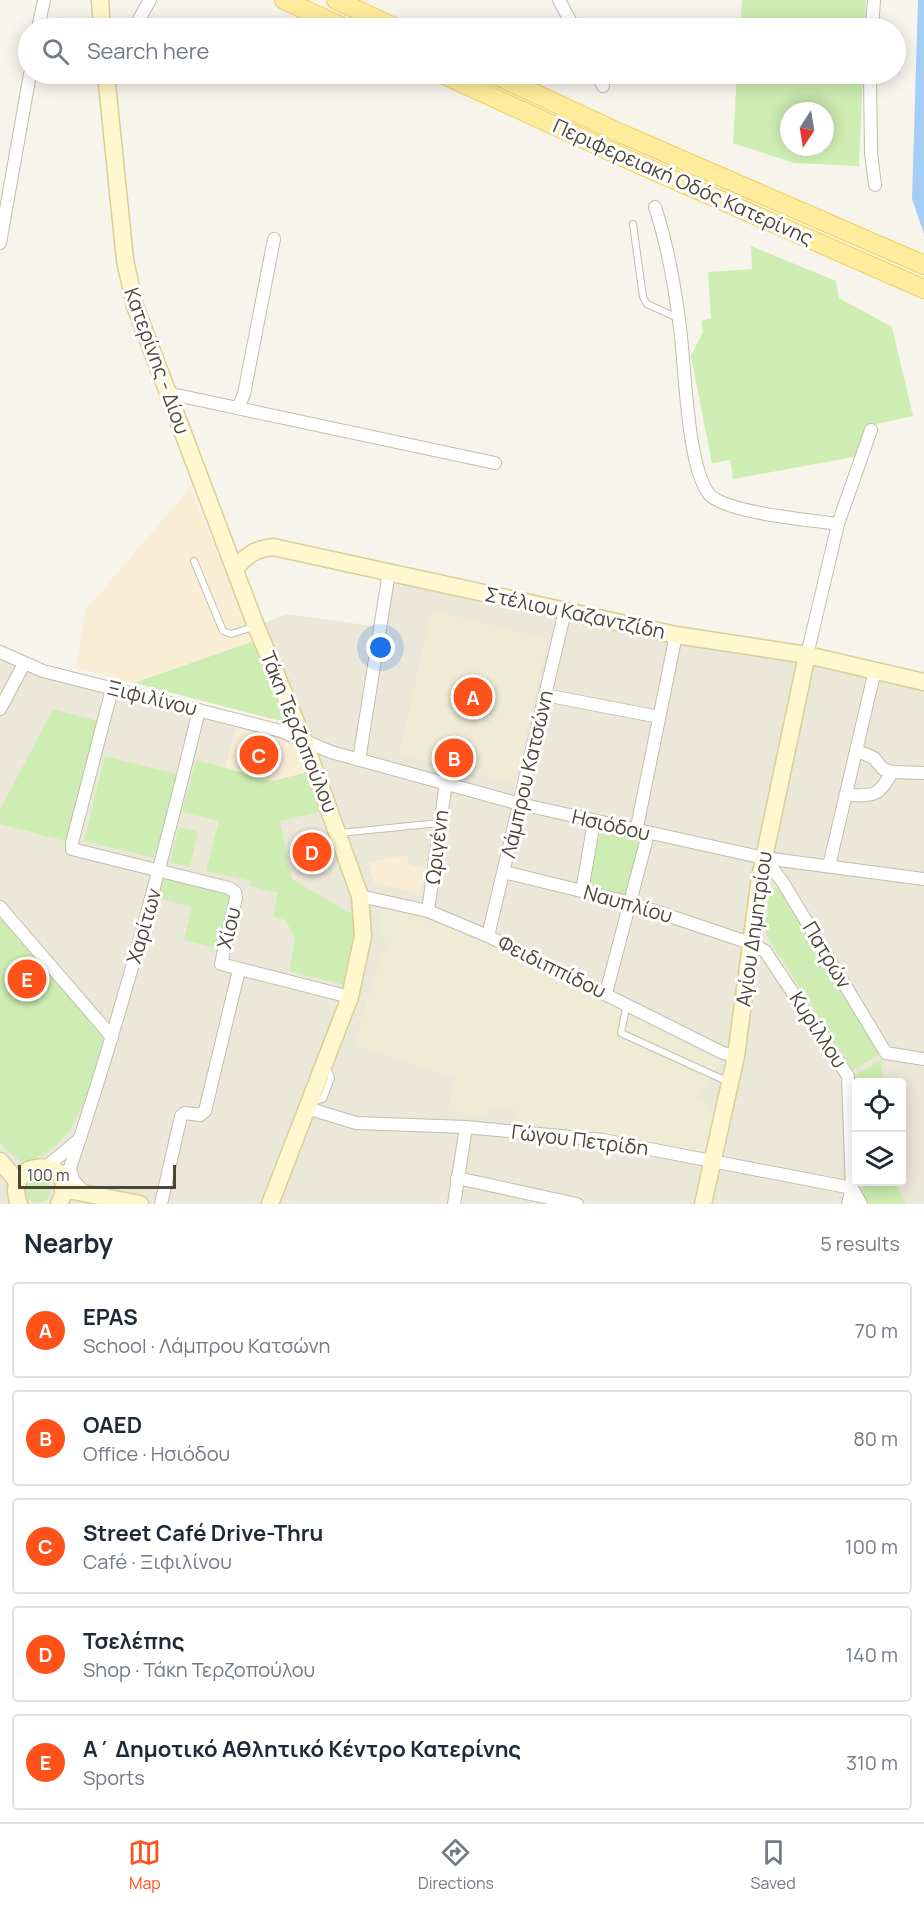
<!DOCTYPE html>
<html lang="en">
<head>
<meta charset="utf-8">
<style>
	:root { --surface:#fff; --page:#f6f6f7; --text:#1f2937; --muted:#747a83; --line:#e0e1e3; --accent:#ff511a }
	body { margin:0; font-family:Manrope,sans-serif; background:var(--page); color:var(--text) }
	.controls { position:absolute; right:18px; bottom:18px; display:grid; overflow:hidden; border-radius:6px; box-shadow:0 3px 15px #0003 }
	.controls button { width:54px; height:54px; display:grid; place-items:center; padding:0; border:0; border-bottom:2px solid var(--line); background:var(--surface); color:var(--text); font:30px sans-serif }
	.compass { position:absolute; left:780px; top:102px; width:54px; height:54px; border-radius:50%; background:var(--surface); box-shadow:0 3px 15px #0003; rotate:192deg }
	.scale { position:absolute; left:18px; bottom:15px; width:158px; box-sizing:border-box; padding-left:6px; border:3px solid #4c4638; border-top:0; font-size:16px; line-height:21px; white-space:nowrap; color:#4c4638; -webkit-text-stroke:4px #fff; paint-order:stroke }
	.you { position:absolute; left:381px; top:648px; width:21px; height:21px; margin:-15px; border:4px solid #fff; border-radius:50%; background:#1a73e8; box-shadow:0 0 0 9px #1a73e833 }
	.badge { display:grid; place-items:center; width:39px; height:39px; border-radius:50%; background:var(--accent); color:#fff; font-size:20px; font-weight:700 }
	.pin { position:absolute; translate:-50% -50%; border:3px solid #fff; box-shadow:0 2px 6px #0006 }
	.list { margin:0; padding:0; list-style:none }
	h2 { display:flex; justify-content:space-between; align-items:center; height:78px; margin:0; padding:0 24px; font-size:26px }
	h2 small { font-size:20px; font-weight:400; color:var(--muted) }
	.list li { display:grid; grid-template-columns:39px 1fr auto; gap:18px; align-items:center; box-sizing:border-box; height:96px; margin:0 12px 12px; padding:0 12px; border:2px solid var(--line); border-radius:6px }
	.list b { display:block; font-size:22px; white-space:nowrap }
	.list p { margin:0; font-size:20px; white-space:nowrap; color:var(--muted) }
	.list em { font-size:20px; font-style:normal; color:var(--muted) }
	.icon { flex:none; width:33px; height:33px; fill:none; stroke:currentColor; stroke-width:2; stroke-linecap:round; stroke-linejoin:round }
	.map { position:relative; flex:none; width:924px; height:1204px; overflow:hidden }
	.search { position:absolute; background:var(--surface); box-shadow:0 3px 15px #0003; left:18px; right:18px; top:18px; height:66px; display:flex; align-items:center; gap:15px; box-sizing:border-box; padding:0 21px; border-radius:33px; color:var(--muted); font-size:22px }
	.sheet { height:618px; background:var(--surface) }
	nav { display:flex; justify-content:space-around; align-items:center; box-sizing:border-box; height:84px; border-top:2px solid var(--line); background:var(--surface); font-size:16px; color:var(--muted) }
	nav a { display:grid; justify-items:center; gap:3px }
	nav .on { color:var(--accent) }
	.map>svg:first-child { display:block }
	.residential { fill:#ebe7d9; fill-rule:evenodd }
	.commercial { fill:#f9edd6 }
	.education { fill:#f0ebd4 }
	.green { fill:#cdedb2; fill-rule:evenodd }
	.water { fill:#a4cef6 }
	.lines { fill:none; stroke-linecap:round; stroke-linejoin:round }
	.lane-casing { stroke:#c3bdad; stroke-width:8 }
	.street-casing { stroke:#c3bdad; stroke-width:14 }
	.secondary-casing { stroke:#dace98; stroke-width:19 }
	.primary-casing { stroke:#edd062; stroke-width:20 }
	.lane { stroke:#fff; stroke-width:6 }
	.street { stroke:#fff; stroke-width:12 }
	.secondary { stroke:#fff7cd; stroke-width:16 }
	.primary { stroke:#ffec9c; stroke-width:18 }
	.labels { text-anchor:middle; stroke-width:6; stroke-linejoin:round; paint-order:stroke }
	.street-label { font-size:20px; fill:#4c4638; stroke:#fff }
</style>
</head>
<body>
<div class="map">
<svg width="924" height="1204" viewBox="0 0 924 1204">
	<rect width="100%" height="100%" fill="#f7f4eb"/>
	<path class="residential" d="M389,572L924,676V1204H0V652L24,664L304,741L256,626L287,614L380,627ZM856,1082H902V1182H856Z"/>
	<g class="commercial">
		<path d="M190,488L254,641L134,683L76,667L85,611Z"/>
		<path d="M236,728L278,739L300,749L309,772L272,781L225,768Z"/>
		<path d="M406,855L410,865L425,868L420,895L374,882L368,862Z"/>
	</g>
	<g class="education">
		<path d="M431,610L548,639L514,783L399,755Z"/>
		<path d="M389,907L477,937L720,1060L705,1089L701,1088L698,1099L706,1101L713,1115L706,1148L699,1152L516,1121L517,1111L490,1107L488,1117L447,1110L456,1079L352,1045L360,1031L361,1019L387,943L379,935V913Z"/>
	</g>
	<g class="green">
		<path d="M742,0H866L865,28H740Z"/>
		<path d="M737,74H863L859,166L794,163L733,143ZM789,111H825V147H789Z"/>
		<path d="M751,246L836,281L839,298L892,327L913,416L867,426L868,434L859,456L733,479L730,460L712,463L691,356L703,332L701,321L711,318L708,272L752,269Z"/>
		<path d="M254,641L287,717L284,722L134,683Z"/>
		<path d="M53,709L101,722L69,842L0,824V810Z"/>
		<path d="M105,756L181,775L160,859L84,841Z"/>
		<path d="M196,760L272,781L309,772L323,811L280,821L292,879L355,916L354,948L344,985L289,971L295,939L286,920L273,917L278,893L250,886L251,881L206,871L219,821L182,812Z"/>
		<path d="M179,827L198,832L190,867L170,862Z"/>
		<path d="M602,827L645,839L628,897L586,887Z"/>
		<path d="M163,877L229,895L231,899L220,949L184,940L192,907L158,898Z"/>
		<path d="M770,888H780L880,1054L853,1070L768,938L765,926Z"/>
		<path d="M0,915L107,1042L101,1047C87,1094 78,1148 22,1163L0,1143Z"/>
		<path d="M882,1059V1082H856V1103L855,1075Z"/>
		<circle cx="38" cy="1191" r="12"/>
		<path d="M861,1182H894L906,1204H869L862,1191Z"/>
	</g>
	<path class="water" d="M918,0H924V234L912,199Z"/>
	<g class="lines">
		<g class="lane-casing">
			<g id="lane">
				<path d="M633,224L643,297L647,304L678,318"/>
				<path d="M194,561L223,631L231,634L256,626"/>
				<path d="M340,833L439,823"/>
				<path d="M627,1004L621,1033L722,1079L731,1080"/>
				<path d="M317,1100L323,1099L331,1078L328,1070"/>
			</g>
		</g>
		<g class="street-casing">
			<g id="street">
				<path d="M559,0L574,28"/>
				<path d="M38,28L44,0"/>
				<path d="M134,28L150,0"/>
				<path d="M872,28L874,0"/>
				<path d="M597,74L603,86"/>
				<path d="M870,74L871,153L875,185"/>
				<path d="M655,207C668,247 675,286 680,328C685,365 687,467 709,494C725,513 811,520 838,524"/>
				<path d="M0,243L30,74"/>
				<path d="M167,393L495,463"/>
				<path d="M238,408L244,394L274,239"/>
				<path d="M0,652L43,671L281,731L331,752L520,804L764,858L924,879"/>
				<path d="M807,655L838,524L871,430"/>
				<path d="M112,689L72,843V849L229,888L235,892L236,898L221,964L350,997"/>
				<path d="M545,695L659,717"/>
				<path d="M0,709L24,664"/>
				<path d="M858,751L874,758L883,769L892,772L924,773"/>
				<path d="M359,760L389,572"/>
				<path d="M847,795C875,796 878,797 892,772"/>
				<path d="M636,832L676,635"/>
				<path d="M764,858L782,881L886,1053L924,1059"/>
				<path d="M829,866L875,670"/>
				<path d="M504,872L631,903L750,943L765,951L848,1076L852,1188L848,1204"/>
				<path d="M582,891L594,822"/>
				<path d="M360,896L428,911L488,936L723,1053L736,1056"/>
				<path d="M0,907L112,1037"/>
				<path d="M428,911L446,782"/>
				<path d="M488,936L565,611"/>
				<path d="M606,993L648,834"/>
				<path d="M307,1108L356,1123L466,1127L603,1140L852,1188L861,1204"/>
				<path d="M46,1167L80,1139"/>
				<path d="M70,1168L73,1180L83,1191"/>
				<path d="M59,1176L70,1168C121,1017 162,864 199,710"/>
				<path d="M457,1178L577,1204"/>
				<path d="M161,1204L181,1116L185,1113L200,1115L205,1111L239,970"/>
				<path d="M454,1204L466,1127"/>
			</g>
		</g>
		<g class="secondary-casing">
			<g id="secondary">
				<path d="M100,0L102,28"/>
				<path d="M106,74L125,260L135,306L256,626L304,741L360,896L363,936L350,997L270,1204"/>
				<path d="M235,569C247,555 255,549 273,547L676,635L807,655L924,682"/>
				<path d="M0,1161L16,1180"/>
				<path d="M63,1189L140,1204"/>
				<path d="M19,1204C0,1156 85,1154 59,1204"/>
				<path d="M703,1204L736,1056L760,877L807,655"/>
			</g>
		</g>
		<g class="primary-casing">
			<g id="primary">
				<path d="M284,0L345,28"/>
				<path d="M336,0L396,28"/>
				<path d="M442,74L636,163L924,289"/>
				<path d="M493,74L620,133L924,265"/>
			</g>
		</g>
		<use href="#lane" class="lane"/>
		<use href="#street" class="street"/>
		<use href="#secondary" class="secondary"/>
		<use href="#primary" class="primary"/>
	</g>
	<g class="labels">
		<g class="street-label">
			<text transform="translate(683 182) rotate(24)" y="7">Περιφερειακή Οδός Κατερίνης</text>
			<text transform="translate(157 361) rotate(70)" y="7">Κατερίνης - Δίου</text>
			<text transform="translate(575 613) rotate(12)" y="7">Στέλιου Καζαντζίδη</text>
			<text transform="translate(152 698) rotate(14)" y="7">Ξιφιλίνου</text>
			<text transform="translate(299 732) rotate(68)" y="7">Τάκη Τερζοπούλου</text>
			<text transform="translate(527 774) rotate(-77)" y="7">Λάμπρου Κατσώνη</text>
			<text transform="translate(611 825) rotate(13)" y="7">Ησιόδου</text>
			<text transform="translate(437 847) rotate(-83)" y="7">Ωριγένη</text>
			<text transform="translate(628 904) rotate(16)" y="7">Ναυπλίου</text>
			<text transform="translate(144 926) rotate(-74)" y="7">Χαρίτων</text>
			<text transform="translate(229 928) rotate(-76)" y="7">Χίου</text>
			<text transform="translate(754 929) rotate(-82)" y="7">Αγίου Δημητρίου</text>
			<text transform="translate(827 955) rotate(59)" y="7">Πατρών</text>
			<text transform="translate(552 967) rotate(26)" y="7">Φειδιππίδου</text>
			<text transform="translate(818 1030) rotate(57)" y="7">Κυρίλλου</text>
			<text transform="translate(580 1140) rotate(7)" y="7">Γώγου Πετρίδη</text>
		</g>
	</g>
</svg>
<div class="controls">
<button><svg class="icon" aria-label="locate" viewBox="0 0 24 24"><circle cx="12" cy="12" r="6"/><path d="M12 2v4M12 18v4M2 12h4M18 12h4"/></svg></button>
<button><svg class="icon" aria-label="layers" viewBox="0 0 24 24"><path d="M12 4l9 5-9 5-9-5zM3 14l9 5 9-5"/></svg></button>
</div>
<svg class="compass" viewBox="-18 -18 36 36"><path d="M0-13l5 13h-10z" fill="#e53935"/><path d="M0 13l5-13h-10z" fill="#747a83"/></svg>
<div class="scale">100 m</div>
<div class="you"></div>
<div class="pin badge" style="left:473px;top:697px">A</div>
<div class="pin badge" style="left:454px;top:758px">B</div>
<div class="pin badge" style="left:259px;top:755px">C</div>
<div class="pin badge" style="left:312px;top:852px">D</div>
<div class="pin badge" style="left:27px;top:979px">E</div>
<div class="search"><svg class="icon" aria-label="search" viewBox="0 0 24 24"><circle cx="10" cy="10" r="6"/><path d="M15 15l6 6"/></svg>Search here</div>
</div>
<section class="sheet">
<h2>Nearby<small>5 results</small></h2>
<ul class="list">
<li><span class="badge">A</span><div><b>EPAS</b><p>School · Λάμπρου Κατσώνη</p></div><em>70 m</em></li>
<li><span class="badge">B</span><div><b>OAED</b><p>Office · Ησιόδου</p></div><em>80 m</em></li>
<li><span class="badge">C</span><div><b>Street Café Drive-Thru</b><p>Café · Ξιφιλίνου</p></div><em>100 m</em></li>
<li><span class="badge">D</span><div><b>Τσελέπης</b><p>Shop · Τάκη Τερζοπούλου</p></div><em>140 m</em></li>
<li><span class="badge">E</span><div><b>Α΄ Δημοτικό Αθλητικό Κέντρο Κατερίνης</b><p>Sports</p></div><em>310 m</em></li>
</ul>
</section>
<nav>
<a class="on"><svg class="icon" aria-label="map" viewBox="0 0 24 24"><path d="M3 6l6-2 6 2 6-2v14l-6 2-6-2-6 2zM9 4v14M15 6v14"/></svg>Map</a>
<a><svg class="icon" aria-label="directions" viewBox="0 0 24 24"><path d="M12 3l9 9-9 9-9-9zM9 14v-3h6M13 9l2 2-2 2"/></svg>Directions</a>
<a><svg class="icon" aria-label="saved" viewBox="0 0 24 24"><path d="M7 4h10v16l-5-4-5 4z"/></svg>Saved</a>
</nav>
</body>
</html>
